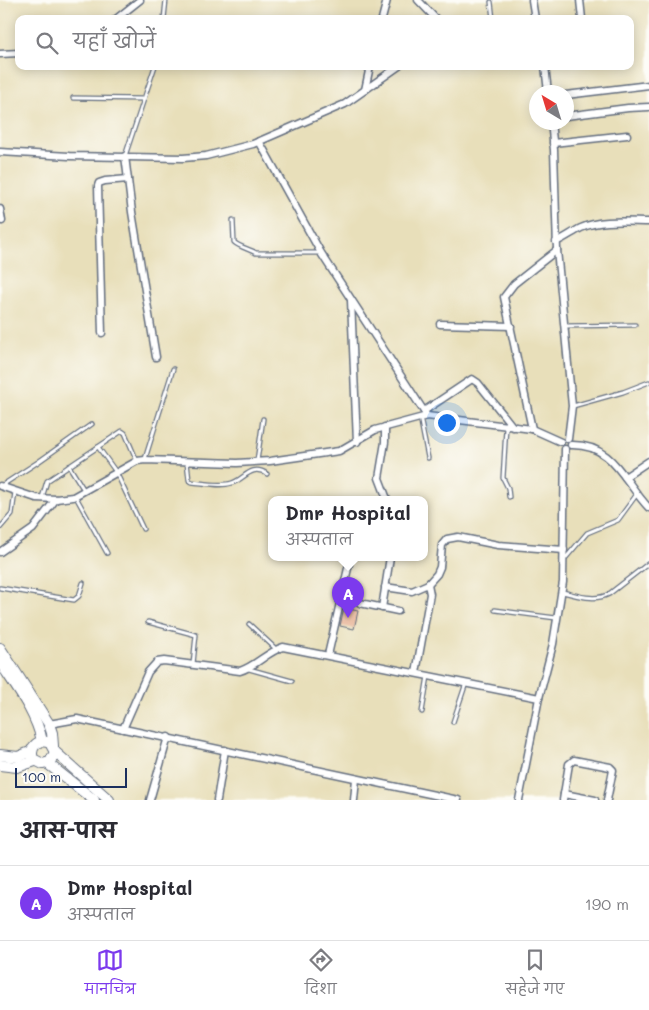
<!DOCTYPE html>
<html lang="hi">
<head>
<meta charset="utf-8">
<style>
	:root { --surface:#fff; --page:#f7f7f7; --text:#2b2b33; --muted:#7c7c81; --line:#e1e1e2; --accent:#7c3aed }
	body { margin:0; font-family:Mali,"Playpen Sans Deva",sans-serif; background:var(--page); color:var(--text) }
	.compass { position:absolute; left:529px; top:85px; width:45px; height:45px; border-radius:50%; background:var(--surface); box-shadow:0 2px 12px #0003; rotate:322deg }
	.scale { position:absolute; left:15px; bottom:12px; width:112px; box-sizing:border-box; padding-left:5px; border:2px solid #1b2f5e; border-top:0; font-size:14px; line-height:18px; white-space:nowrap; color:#1b2f5e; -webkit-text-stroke:4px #fdfcf7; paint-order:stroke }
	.you { position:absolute; left:446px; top:422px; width:18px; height:18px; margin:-12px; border:4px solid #fff; border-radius:50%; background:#1a73e8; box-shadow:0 0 0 8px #1a73e833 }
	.badge { display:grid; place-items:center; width:32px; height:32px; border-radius:50%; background:var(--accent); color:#fff; font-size:16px; font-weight:700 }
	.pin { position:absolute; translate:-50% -41px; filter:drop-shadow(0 1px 2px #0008) }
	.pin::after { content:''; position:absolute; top:26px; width:18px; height:15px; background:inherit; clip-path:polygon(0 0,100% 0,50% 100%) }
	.popup { position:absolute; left:268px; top:496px; width:160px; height:65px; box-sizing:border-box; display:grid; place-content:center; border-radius:10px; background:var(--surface); filter:drop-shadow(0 1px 4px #0005); font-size:16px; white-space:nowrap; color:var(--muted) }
	.popup b { font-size:19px; color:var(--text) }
	.popup::after { content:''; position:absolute; left:50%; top:100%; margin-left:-10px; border:10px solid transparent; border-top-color:var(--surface) }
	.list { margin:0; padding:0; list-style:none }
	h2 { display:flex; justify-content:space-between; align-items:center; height:65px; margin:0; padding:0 20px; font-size:21px }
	h2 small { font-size:16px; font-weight:400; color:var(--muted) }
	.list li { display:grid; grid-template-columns:32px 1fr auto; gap:15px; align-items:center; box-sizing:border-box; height:75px; padding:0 20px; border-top:1px solid var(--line) }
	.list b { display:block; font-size:19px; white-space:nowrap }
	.list p { margin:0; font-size:16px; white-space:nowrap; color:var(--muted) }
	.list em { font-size:16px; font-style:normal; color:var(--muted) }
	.icon { flex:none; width:28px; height:28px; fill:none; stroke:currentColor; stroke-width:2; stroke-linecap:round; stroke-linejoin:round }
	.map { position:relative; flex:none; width:649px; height:800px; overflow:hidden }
	.search { position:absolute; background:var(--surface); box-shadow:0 2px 12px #0003; left:15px; right:15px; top:15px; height:55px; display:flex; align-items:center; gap:12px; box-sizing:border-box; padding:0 18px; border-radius:10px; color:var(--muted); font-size:19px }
	.sheet { height:140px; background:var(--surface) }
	nav { display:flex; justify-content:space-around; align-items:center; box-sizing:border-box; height:70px; border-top:1px solid var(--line); background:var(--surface); font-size:14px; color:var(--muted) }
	nav a { display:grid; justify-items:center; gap:2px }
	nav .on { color:var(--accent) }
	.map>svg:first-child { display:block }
	.building { fill:#e5ad8f }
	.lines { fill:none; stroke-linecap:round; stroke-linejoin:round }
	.lane-casing { stroke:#636d7e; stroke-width:5.5 }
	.street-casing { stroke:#636d7e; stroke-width:9 }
	.primary-casing { stroke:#636d7e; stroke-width:12 }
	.lane { stroke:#fff; stroke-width:3 }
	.street { stroke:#fff; stroke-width:6 }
	.primary { stroke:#fff; stroke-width:10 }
</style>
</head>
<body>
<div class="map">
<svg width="649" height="800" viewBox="0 0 649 800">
	<rect width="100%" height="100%" fill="#fdfcf7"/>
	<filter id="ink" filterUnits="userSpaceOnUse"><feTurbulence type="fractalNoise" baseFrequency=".02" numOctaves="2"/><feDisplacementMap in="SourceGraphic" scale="10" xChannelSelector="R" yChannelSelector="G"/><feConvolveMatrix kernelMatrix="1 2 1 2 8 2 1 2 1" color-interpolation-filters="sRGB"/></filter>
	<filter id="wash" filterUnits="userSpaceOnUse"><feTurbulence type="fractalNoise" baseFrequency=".0096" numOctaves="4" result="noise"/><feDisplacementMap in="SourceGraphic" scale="20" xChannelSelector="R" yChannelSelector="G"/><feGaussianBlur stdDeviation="1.12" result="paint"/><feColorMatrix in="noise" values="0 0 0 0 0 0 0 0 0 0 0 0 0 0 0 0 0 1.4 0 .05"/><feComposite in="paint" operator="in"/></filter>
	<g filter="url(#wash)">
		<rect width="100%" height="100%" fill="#e8dfba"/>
		<g id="blocks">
			<path class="building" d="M344,608L358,611L354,629L340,626Z"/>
		</g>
	</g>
	<g filter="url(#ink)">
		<use href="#blocks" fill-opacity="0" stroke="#636d7e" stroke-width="1"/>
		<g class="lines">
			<g class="lane-casing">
				<g id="lane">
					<path d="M491,2L493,19"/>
					<path d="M164,19L166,0"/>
					<path d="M73,98L144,99"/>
					<path d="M125,156L155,66"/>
					<path d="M233,220L234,242C239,247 249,249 256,253H320"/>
					<path d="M565,326L635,325"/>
					<path d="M573,406L623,392L649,382"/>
					<path d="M420,417L428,458"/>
					<path d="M506,427L503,478L508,488L509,497"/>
					<path d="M98,447L116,472L143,529"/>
					<path d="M145,459L173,369"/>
					<path d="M257,461L263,419"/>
					<path d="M187,462L189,480L192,482C204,483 220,487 232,483C244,480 251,463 267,474"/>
					<path d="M69,466L84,490"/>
					<path d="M1,486L38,462L92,424"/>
					<path d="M76,497L107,553"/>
					<path d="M42,498L47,481L122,431L125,433L137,461"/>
					<path d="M0,528L12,514L15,492"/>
					<path d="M564,560L587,533L618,520L637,494"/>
					<path d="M0,588L74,600L79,596L83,583"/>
					<path d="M562,592C577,595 594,602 609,594L649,563"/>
					<path d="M495,610L556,618"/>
					<path d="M148,622L196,635L193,664"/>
					<path d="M249,624L276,649"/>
					<path d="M249,669L292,681"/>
					<path d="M422,712L428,676"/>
					<path d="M453,722L466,683"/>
				</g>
			</g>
			<g class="street-casing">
				<g id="street">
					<path d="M418,0L436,19"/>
					<path d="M532,0L535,19"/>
					<path d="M580,0L582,19"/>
					<path d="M116,19L140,0"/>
					<path d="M382,19L387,0"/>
					<path d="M0,54L19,53"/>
					<path d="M545,66L548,92"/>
					<path d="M365,90L370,66"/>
					<path d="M566,95L649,85"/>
					<path d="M566,116L628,108L649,107"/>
					<path d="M551,122L554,150L557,250L572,406L568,439"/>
					<path d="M259,141L321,253L427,416"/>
					<path d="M553,143L627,135"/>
					<path d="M0,152L69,156L183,158L206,156L253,144L345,104L399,66"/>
					<path d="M125,156L132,212L156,357"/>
					<path d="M0,209L2,221"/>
					<path d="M556,242C565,238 573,232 581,228C601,219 628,222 649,222"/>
					<path d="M351,300L357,442"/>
					<path d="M440,324L511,326"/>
					<path d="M102,333L98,186L99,183L105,181L128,179"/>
					<path d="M424,411L472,379L478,383L513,427"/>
					<path d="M385,427V442L379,478L387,499"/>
					<path d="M532,429L504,297L514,284L557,250"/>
					<path d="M571,445C614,444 623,481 649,508"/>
					<path d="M625,477L649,461"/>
					<path d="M0,486L36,498L56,499L73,497L137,461L145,460L237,463L270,461L339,451L375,430L427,416L532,429L561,442"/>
					<path d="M0,552L33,529L56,499"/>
					<path d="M385,587L412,591L428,584L437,574L440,567L442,545L447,539L458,537L498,545L564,550"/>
					<path d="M360,603L398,611"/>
					<path d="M382,608L390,557"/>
					<path d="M328,655L349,564"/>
					<path d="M416,673L430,594L428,584"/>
					<path d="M49,724L77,719L458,800"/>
					<path d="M123,729L148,672L157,662L164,661L240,671C256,666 267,652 283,647L539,698"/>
					<path d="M564,794L595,800"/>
					<path d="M150,800L168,737"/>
					<path d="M217,800L225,750"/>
					<path d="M354,800L356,779"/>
					<path d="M519,800L539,698L553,644L563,582L565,449"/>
					<path d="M563,800L569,764L574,760L610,767L613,770L607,800"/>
				</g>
			</g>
			<g class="primary-casing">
				<g id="primary">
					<path d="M0,648L49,724L52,733L53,746"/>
					<path d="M0,662C16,687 36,712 42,741"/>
					<path d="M55,752L50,762L43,764L33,759C29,747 38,738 50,743L55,752L109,800"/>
					<path d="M0,755L18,757L32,751"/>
					<path d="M47,763L94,800"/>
					<path d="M0,765L17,767L35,761"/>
				</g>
			</g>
			<use href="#lane" class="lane"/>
			<use href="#street" class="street"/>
			<use href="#primary" class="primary"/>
		</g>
	</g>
</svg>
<svg class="compass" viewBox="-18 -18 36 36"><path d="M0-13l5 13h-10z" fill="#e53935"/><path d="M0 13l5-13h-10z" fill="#7c7c81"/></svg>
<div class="scale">100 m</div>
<div class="you"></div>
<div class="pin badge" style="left:348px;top:618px">A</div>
<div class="popup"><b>Dmr Hospital</b>अस्पताल</div>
<div class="search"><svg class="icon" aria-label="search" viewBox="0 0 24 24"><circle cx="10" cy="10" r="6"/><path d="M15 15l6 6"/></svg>यहाँ खोजें</div>
</div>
<section class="sheet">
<h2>आस-पास<small></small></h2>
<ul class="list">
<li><span class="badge">A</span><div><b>Dmr Hospital</b><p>अस्पताल</p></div><em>190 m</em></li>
</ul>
</section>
<nav>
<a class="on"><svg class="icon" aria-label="map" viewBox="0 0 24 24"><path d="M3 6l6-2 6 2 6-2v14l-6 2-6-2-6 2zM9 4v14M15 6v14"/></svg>मानचित्र</a>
<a><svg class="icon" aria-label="directions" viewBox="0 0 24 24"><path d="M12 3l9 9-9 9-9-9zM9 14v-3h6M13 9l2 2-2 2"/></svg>दिशा</a>
<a><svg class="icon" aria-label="saved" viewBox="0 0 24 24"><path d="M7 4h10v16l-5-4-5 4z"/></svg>सहेजे गए</a>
</nav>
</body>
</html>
